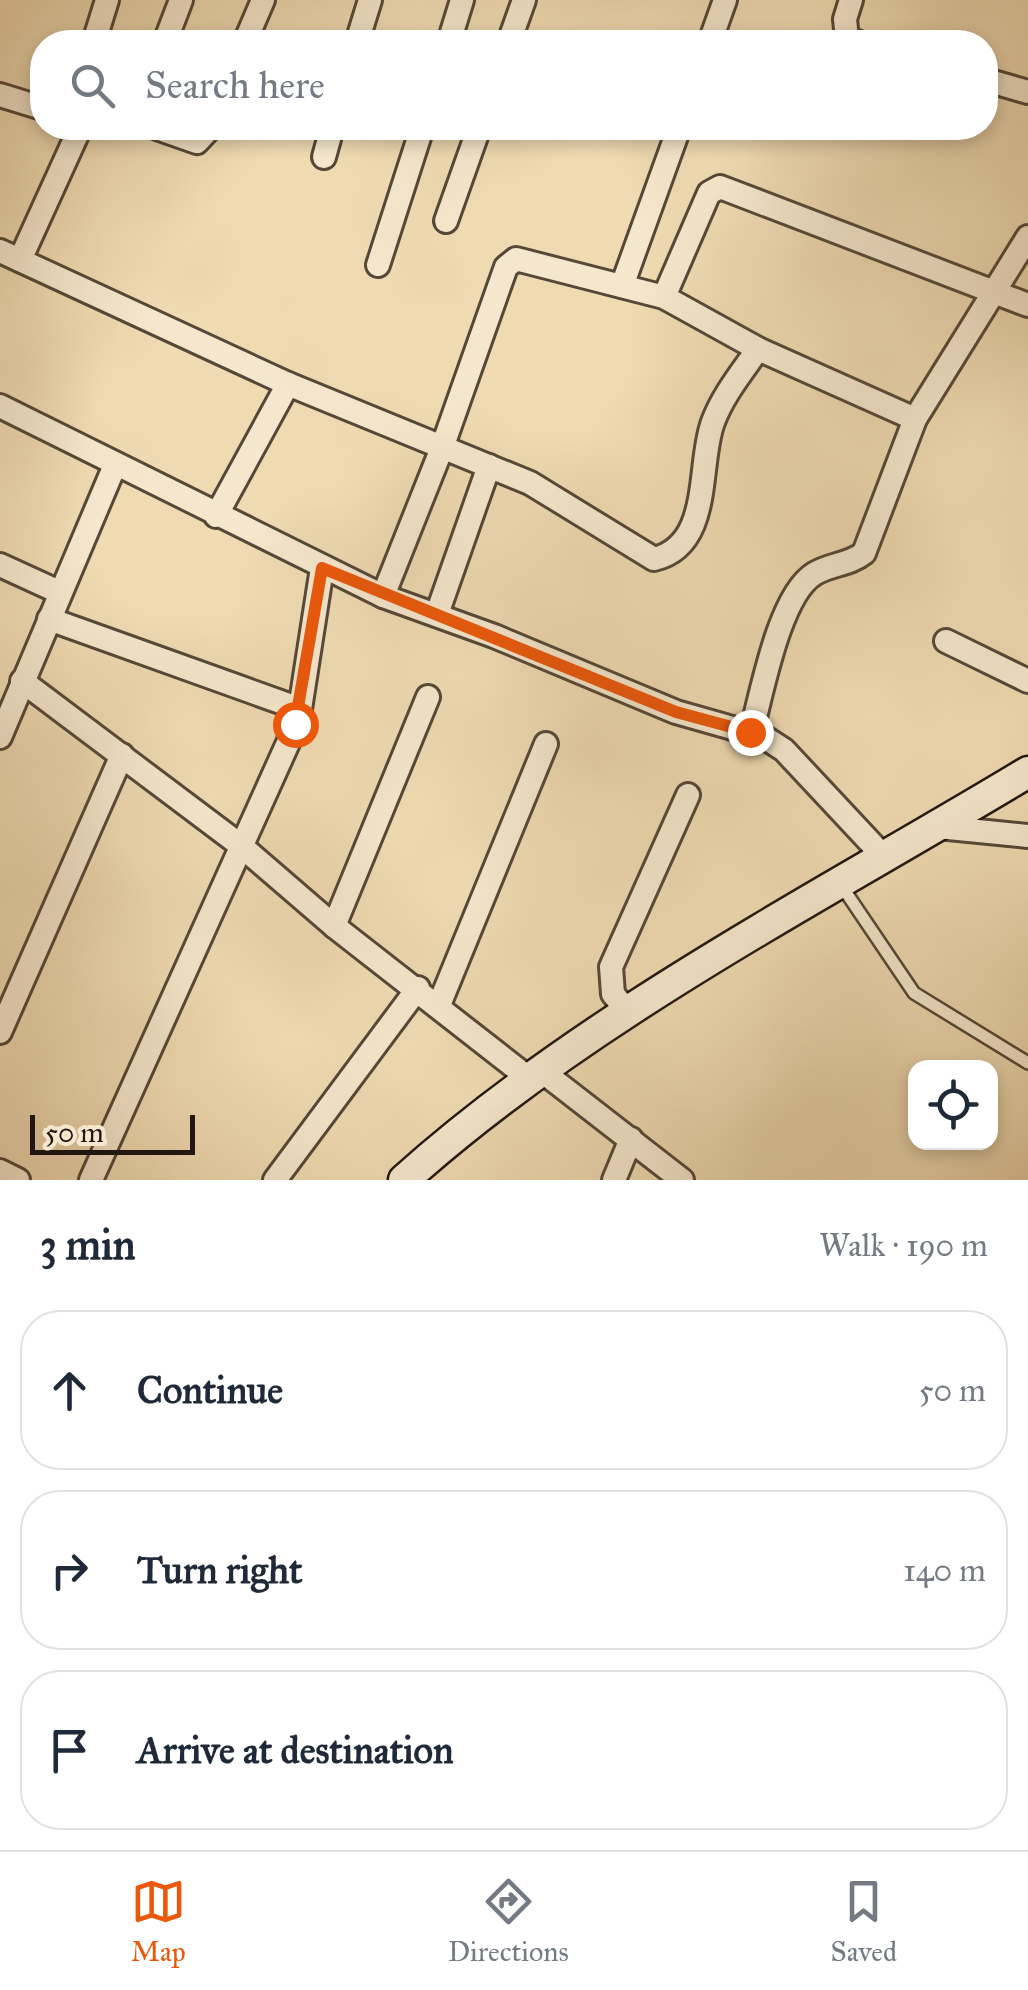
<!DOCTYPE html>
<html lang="en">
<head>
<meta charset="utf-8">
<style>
	:root { --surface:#fff; --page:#f2f2f3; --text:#1f2937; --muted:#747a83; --line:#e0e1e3; --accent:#ea580c }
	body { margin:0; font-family:"IM FELL Great Primer",serif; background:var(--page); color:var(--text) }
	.controls { position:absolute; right:30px; bottom:30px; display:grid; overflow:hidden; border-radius:20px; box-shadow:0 5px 15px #0003 }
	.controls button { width:90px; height:90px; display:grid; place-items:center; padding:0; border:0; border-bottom:2px solid var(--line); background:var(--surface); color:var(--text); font:50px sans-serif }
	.scale { position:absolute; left:30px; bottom:25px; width:165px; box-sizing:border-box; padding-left:10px; border:5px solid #221710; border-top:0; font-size:28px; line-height:35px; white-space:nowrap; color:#221710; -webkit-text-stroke:8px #f5e7cd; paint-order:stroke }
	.stop { position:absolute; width:30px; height:30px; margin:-22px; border:8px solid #ea580c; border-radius:50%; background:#fff }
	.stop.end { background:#ea580c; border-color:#fff; box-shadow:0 2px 10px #0008 }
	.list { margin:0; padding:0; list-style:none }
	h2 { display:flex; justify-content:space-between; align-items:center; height:130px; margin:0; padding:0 40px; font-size:42px }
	h2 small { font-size:32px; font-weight:400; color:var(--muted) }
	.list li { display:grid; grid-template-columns:65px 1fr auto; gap:30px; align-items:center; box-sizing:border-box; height:160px; margin:0 20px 20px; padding:0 20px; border:2px solid var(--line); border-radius:40px }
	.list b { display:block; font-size:38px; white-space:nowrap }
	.list em { font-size:32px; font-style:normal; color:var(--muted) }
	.icon { flex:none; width:55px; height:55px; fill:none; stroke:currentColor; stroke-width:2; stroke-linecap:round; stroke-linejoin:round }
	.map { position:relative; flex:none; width:1028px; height:1180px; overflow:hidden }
	.search { position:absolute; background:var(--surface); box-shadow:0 5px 15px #0003; left:30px; right:30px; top:30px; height:110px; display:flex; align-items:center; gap:25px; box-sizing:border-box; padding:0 35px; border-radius:40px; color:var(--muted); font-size:38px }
	.sheet { height:670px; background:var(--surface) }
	nav { display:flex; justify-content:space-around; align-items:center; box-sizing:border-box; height:140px; border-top:2px solid var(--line); background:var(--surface); font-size:28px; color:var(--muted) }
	nav a { display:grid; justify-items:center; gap:5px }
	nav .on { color:var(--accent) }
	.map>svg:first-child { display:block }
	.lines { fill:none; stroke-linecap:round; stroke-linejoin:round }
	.lane-casing { stroke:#554838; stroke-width:16 }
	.street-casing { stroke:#554838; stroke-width:28 }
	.secondary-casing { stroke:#221710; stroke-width:35 }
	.lane { stroke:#f5e7cd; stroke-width:11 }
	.street { stroke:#f5e7cd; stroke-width:22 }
	.secondary { stroke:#f5e7cd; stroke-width:30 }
	.route { stroke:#ea580c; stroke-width:12 }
</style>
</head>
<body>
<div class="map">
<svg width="1028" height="1180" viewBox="0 0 1028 1180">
	<rect width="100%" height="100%" fill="#efdab2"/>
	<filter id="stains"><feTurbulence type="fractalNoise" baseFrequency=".002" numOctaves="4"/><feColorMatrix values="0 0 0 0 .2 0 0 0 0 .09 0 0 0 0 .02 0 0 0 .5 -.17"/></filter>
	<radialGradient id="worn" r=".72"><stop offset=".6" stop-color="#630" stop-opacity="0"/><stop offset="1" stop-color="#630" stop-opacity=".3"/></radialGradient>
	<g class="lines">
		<g class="lane-casing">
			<path id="lane" d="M841,885L914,993L1028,1063"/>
		</g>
		<g class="street-casing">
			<g id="street">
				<path d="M851,0L845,19L847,39L857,42"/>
				<path d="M94,42L107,0"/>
				<path d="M165,42L181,0"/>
				<path d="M245,42L263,0"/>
				<path d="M357,42L370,0"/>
				<path d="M449,42L462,0"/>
				<path d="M509,42L524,0"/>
				<path d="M710,42L725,0"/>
				<path d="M986,80L1028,92"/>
				<path d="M0,95L42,108"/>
				<path d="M157,128L197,142L210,128"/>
				<path d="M324,157L332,128"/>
				<path d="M446,221L479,128"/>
				<path d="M0,251L288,384L530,483L654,559C713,545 697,464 713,422C723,395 742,372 758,349"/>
				<path d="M20,260L80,128"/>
				<path d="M378,265L422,128"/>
				<path d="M622,286L679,128"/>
				<path d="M664,297L709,193L720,187L1028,305"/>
				<path d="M0,406L383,596L494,636L676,712L764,737L784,750L885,858"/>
				<path d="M216,516L288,384"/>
				<path d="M0,565L59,592"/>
				<path d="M383,596L442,448L506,267L516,259L664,297L758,349L915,419"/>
				<path d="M437,614L489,466"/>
				<path d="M49,619L300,709"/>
				<path d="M946,641L1028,681"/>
				<path d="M22,681L240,845L334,926L531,1080"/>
				<path d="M751,733C762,693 779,596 814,574C830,564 849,565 864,553L915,419L1028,237"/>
				<path d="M0,737L115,465"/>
				<path d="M938,827L1028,836"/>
				<path d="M334,926L428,697"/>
				<path d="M439,1005L546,744"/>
				<path d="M629,1013L613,994L611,967L688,795"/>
				<path d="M0,1032L122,755"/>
				<path d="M543,1072L682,1180"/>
				<path d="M0,1171L18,1180"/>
				<path d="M91,1180L288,743L300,709L322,568"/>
				<path d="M275,1180L418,988"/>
				<path d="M614,1180L631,1139"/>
			</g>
		</g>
		<g class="secondary-casing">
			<path id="secondary" d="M404,1180C584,1018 821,897 1028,772"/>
		</g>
		<use href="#lane" class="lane"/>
		<use href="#street" class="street"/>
		<use href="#secondary" class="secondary"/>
	</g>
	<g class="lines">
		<path class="route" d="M295,724L322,568L676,712L750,732"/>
	</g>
	<rect width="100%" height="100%" filter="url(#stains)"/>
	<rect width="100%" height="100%" fill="url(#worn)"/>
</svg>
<div class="controls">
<button><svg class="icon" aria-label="locate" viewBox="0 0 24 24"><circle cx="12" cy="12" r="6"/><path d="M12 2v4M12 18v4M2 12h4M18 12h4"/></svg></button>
</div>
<div class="scale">50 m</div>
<div class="stop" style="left:295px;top:724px"></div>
<div class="stop end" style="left:750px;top:732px"></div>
<div class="search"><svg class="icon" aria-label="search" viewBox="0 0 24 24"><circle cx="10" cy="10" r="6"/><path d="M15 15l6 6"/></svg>Search here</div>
</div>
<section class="sheet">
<h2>3 min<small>Walk · 190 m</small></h2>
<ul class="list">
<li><svg class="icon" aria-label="ahead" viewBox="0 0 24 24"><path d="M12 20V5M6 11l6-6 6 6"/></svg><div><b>Continue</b></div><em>50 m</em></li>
<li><svg class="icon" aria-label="right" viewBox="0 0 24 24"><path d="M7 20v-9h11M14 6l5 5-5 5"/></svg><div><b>Turn right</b></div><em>140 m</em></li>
<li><svg class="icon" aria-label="arrive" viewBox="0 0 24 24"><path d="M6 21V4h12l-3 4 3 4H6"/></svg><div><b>Arrive at destination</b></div></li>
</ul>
</section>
<nav>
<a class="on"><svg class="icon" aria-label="map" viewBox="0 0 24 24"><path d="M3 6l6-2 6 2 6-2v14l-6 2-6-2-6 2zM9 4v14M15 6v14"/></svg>Map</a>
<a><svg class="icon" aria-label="directions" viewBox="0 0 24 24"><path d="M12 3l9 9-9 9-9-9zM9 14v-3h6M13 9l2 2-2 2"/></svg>Directions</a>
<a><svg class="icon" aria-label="saved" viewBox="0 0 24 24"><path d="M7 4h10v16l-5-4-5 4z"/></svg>Saved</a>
</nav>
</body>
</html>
